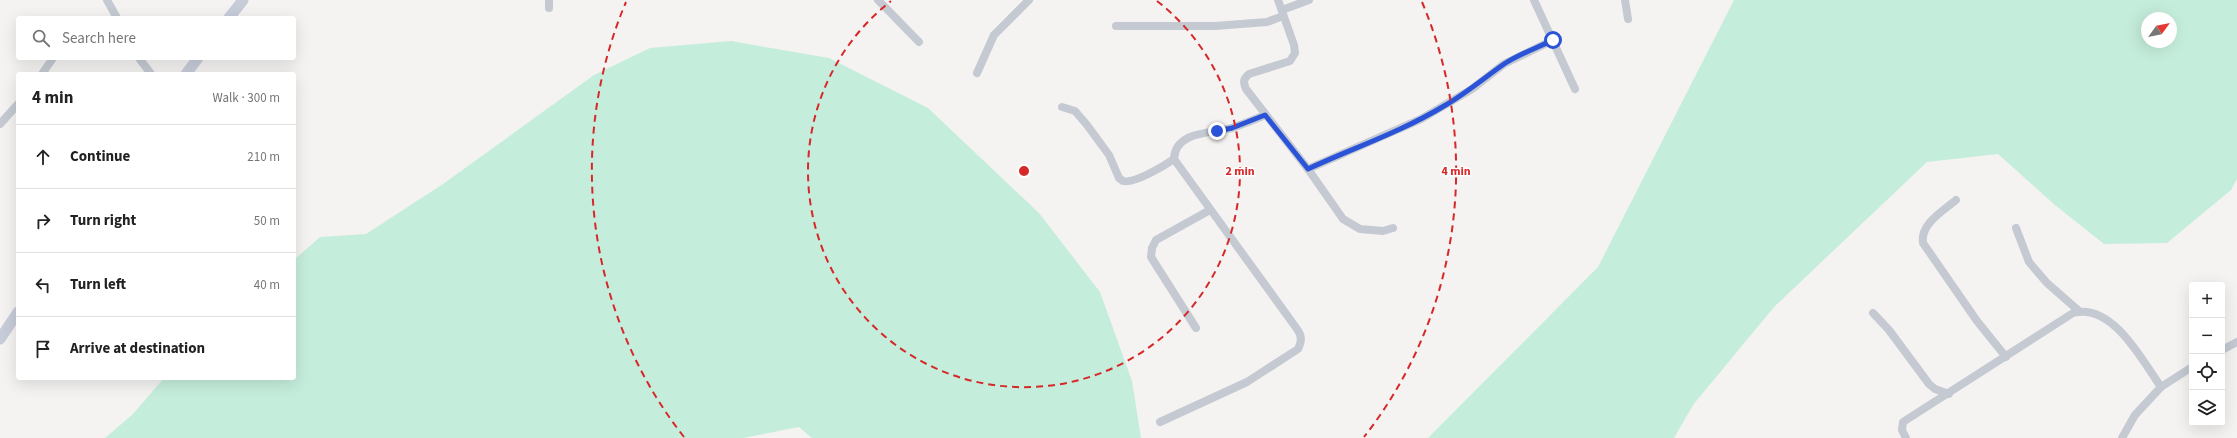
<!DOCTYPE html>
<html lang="en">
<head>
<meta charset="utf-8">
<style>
	:root { --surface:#fff; --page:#f6f6f6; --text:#222; --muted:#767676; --line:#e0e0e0 }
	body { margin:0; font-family:"Source Sans 3",sans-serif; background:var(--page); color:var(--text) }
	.controls { position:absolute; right:12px; bottom:12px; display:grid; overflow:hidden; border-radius:4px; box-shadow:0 4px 16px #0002 }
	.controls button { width:36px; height:36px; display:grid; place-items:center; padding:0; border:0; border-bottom:1px solid var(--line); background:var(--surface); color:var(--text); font:20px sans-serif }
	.compass { position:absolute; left:2141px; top:12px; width:36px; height:36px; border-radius:50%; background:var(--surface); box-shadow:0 4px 16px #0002; rotate:57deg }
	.stop { position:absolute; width:12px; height:12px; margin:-9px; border:3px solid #2a53d7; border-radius:50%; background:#fff }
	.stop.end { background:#2a53d7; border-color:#fff; box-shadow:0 1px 4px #0008 }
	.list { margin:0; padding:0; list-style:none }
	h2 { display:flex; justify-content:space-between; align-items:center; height:52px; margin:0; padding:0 16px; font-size:17px }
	h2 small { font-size:13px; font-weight:400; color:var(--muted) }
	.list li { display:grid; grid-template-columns:26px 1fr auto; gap:12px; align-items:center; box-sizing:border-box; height:64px; padding:0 16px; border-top:1px solid var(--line) }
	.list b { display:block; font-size:15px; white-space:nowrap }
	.list em { font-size:13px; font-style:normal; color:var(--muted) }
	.icon { flex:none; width:22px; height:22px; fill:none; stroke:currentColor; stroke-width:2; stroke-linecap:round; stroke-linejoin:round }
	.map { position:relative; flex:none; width:2237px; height:438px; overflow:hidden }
	.search { position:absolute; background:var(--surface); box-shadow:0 4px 16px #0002; left:16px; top:16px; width:280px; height:44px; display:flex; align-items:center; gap:10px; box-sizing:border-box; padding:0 14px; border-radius:4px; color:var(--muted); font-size:15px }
	.panel { position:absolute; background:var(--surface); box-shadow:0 4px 16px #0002; left:16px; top:72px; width:280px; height:308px; border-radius:4px }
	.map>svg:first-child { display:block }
	.green { fill:#c5eddc; fill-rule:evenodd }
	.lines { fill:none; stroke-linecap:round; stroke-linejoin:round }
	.street { stroke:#c4c9d2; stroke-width:8 }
	.secondary { stroke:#c7ccd9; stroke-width:11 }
	.route { stroke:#2a53d7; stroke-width:5 }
	.ring { fill:none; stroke:#d62828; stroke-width:2; stroke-dasharray:7 5 }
	.centre { fill:#d62828; stroke:#fff; stroke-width:2 }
	.ring-label { font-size:12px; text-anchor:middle; font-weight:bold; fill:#d62828; stroke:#fff; stroke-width:3; stroke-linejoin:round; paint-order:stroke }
</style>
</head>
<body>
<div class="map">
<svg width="2237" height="438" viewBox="0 0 2237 438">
	<rect width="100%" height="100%" fill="#f4f3f2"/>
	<g class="green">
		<path d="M1734,0H2237V179L2231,190L2167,243L2104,244L2055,205L1998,154L1927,162L1774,307L1693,405L1674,438H1428L1598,267ZM2147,18H2171V42H2147Z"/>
		<path d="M731,41L829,58L928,108L1039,213L1100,292L1132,381L1141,438H812L799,427L743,438H105L133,414L164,378H294V260L320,237L366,234L443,184L594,75L650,48Z"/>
	</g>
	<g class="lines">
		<g class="street">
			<path d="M107,0L117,18"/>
			<path d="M549,0V8"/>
			<path d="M878,0L919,42"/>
			<path d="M1278,0L1294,45L1295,53L1290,61L1249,74C1243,79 1243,82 1246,89L1308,169L1343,219L1360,229L1383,231L1393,228"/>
			<path d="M1534,0L1575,89"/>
			<path d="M1625,0L1628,19"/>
			<path d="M1282,10L1309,0"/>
			<path d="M1116,26H1215L1267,22L1283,16"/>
			<path d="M139,58L151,74"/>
			<path d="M977,73L994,35L1029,0"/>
			<path d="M42,74L53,58"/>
			<path d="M1062,107L1075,111L1087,125L1109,155L1119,178L1123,181C1134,184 1164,166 1174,159"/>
			<path d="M0,124L18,104"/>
			<path d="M1308,169L1421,119L1472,89L1504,64L1553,40"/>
			<path d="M1956,200C1943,211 1920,224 1923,243L1977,321L2006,357"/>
			<path d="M2016,228L2029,262L2047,283L2079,311"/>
			<path d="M1873,313L1889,330L1929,384L1935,389L1949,394"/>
			<path d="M1196,328L1151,257L1152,248L1156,240L1210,210"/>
			<path d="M2222,350L2237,342"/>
			<path d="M1160,422L1247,382L1298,349C1302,341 1302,336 1297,329L1174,159C1175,131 1212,133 1232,128C1243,124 1254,120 1265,115"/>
			<path d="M1906,438L1902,430L1903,422L2073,313C2112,302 2142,360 2161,387"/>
			<path d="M2122,438L2135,415L2161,387L2192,367"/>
		</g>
		<g class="secondary">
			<path d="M229,18L243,0"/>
			<path d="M186,74L198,58"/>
			<path d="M0,339L18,312"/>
		</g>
	</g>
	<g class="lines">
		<path class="route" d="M1217,131L1232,128L1265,115L1308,169C1353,148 1401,132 1444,106C1465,94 1484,78 1504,64C1519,54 1537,48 1553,40"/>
	</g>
	<g class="ring">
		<path d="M1157 1A216 216 0 1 1 891 1"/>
		<path d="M684 437A432 432 0 0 1 626 2M1422 2A432 432 0 0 1 1364 437"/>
	</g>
	<circle cx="1024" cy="171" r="6" class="centre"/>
	<g class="ring-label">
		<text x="1240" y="175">2 min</text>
		<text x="1456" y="175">4 min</text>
	</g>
</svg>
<div class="controls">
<button>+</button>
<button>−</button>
<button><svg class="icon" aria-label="locate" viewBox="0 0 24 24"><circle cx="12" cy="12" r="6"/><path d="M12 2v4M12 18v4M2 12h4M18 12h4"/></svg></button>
<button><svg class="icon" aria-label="layers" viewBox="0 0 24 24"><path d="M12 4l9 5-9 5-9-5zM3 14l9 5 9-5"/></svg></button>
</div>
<svg class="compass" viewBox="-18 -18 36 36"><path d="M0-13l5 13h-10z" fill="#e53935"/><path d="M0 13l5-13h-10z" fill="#767676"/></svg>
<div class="stop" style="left:1553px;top:40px"></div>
<div class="stop end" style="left:1217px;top:131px"></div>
<div class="search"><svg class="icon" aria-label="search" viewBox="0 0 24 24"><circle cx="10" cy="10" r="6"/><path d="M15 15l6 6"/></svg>Search here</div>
<section class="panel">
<h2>4 min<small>Walk · 300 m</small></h2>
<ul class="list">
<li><svg class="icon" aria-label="ahead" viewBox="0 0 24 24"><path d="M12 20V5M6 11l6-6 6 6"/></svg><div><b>Continue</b></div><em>210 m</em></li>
<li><svg class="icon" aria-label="right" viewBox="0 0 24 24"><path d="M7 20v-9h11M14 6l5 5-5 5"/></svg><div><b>Turn right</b></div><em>50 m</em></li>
<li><svg class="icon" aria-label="left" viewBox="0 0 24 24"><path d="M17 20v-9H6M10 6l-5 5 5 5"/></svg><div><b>Turn left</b></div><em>40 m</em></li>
<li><svg class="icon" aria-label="arrive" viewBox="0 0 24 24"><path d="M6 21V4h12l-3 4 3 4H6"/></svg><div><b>Arrive at destination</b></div></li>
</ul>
</section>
</div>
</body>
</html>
